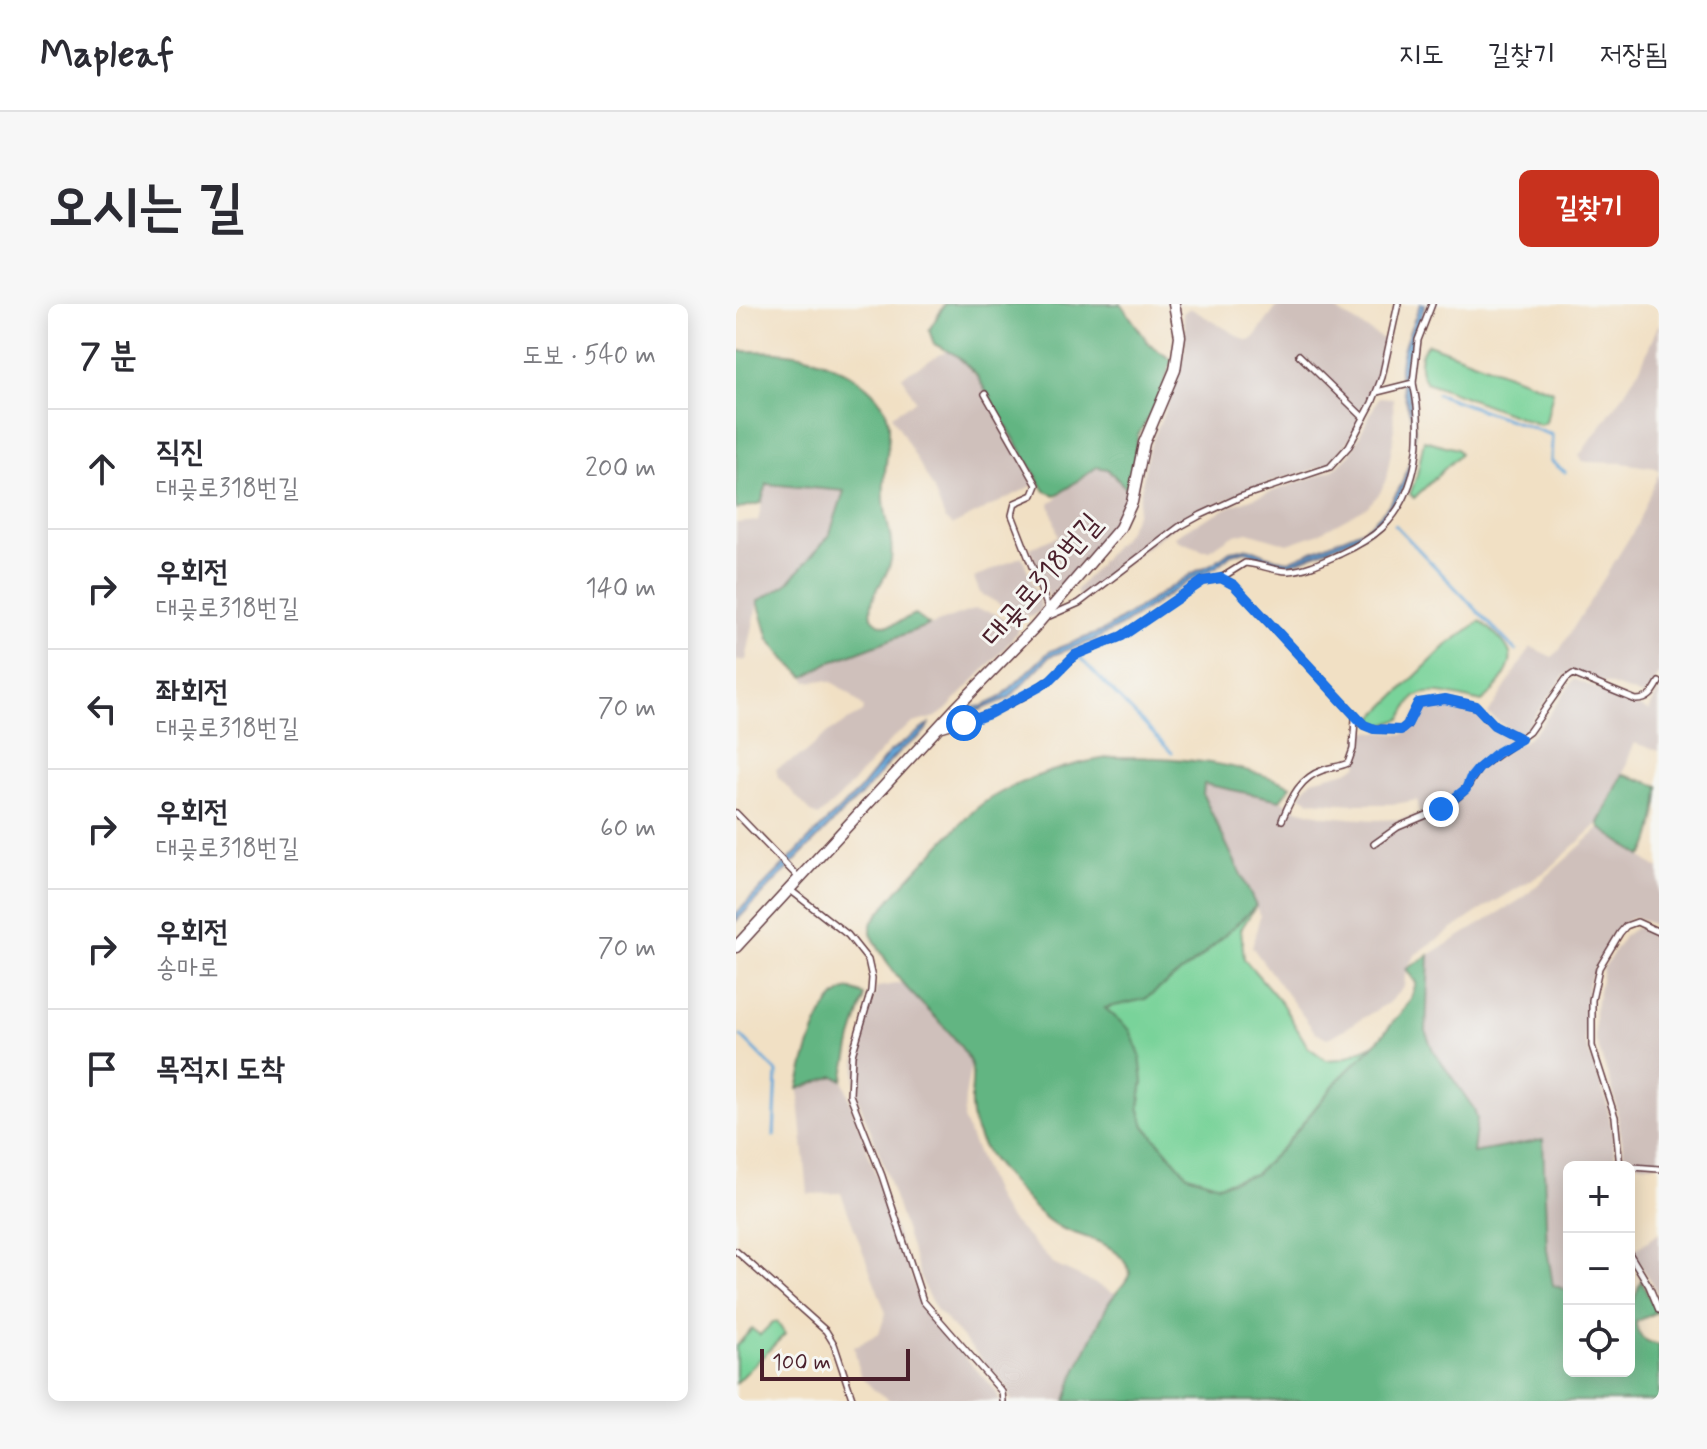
<!DOCTYPE html>
<html lang="ko">
<head>
<meta charset="utf-8">
<style>
	:root { --surface:#fff; --page:#f7f7f7; --text:#2b2b33; --muted:#7c7c81; --line:#e1e1e2; --accent:#c8321e }
	body { margin:0; font-family:Mynerve,"Poor Story",sans-serif; background:var(--page); color:var(--text) }
	.controls { position:absolute; right:24px; bottom:24px; display:grid; overflow:hidden; border-radius:12px; box-shadow:0 4px 20px #0003 }
	.controls button { width:72px; height:72px; display:grid; place-items:center; padding:0; border:0; border-bottom:2px solid var(--line); background:var(--surface); color:var(--text); font:40px sans-serif }
	.scale { position:absolute; left:24px; bottom:20px; width:150px; box-sizing:border-box; padding-left:8px; border:4px solid #4a1f2b; border-top:0; font-size:22px; line-height:28px; white-space:nowrap; color:#4a1f2b; -webkit-text-stroke:6px #f6f6f2; paint-order:stroke }
	.stop { position:absolute; width:24px; height:24px; margin:-18px; border:6px solid #1a73e8; border-radius:50%; background:#fff }
	.stop.end { background:#1a73e8; border-color:#fff; box-shadow:0 2px 8px #0008 }
	.list { margin:0; padding:0; list-style:none }
	h2 { display:flex; justify-content:space-between; align-items:center; height:104px; margin:0; padding:0 32px; font-size:34px }
	h2 small { font-size:26px; font-weight:400; color:var(--muted) }
	.list li { display:grid; grid-template-columns:52px 1fr auto; gap:24px; align-items:center; box-sizing:border-box; height:120px; padding:0 32px; border-top:2px solid var(--line) }
	.list b { display:block; font-size:30px; white-space:nowrap }
	.list p { margin:0; font-size:26px; white-space:nowrap; color:var(--muted) }
	.list em { font-size:26px; font-style:normal; color:var(--muted) }
	.icon { flex:none; width:44px; height:44px; fill:none; stroke:currentColor; stroke-width:2; stroke-linecap:round; stroke-linejoin:round }
	.map { position:relative; flex:none; width:923px; height:1097px; overflow:hidden; border-radius:12px }
	header { display:flex; align-items:center; gap:48px; box-sizing:border-box; height:112px; padding:0 40px; background:var(--surface); border-bottom:2px solid var(--line) }
	header strong { font-size:38px }
	nav { display:flex; gap:44px; margin-inline-start:auto; font-size:28px }
	.intro { display:flex; align-items:center; justify-content:space-between; box-sizing:border-box; height:192px; padding:0 48px }
	h1 { margin:0; font-size:56px }
	.button { padding:20px 36px; border-radius:12px; background:var(--accent); color:#fff; font-size:28px; font-weight:700 }
	main { display:flex; gap:48px; padding:0 48px }
	aside { flex:1; background:var(--surface); border-radius:12px; box-shadow:0 4px 20px #0003 }
	.map>svg:first-child { display:block }
	.industrial { fill:#cfc0bb }
	.green { fill:#79d39a; stroke:#627962; stroke-width:2 }
	.forest { fill:#62b582; stroke:#566a56; stroke-width:2 }
	.water { fill:#65a7d9; stroke:#586382; stroke-width:2 }
	.lines { fill:none; stroke-linecap:round; stroke-linejoin:round }
	.stream { stroke:#65a7d9; stroke-width:3 }
	.service-casing { stroke:#633c42; stroke-width:8 }
	.minor-casing { stroke:#633c42; stroke-width:13 }
	.service { stroke:#fff; stroke-width:5 }
	.minor { stroke:#fff; stroke-width:10 }
	.route { stroke:#1a73e8; stroke-width:10 }
	.labels { text-anchor:middle; stroke-width:6; stroke-linejoin:round; paint-order:stroke }
	.street-label { font-size:30px; fill:#4a1f2b; stroke:#f6f6f2 }
</style>
</head>
<body>
<header>
<strong>Mapleaf</strong>
<nav><a>지도</a><a>길찾기</a><a>저장됨</a></nav>
</header>
<div class="intro"><h1>오시는 길</h1><a class="button">길찾기</a></div>
<main>
<aside>
<h2>7 분<small>도보 · 540 m</small></h2>
<ul class="list">
<li><svg class="icon" aria-label="ahead" viewBox="0 0 24 24"><path d="M12 20V5M6 11l6-6 6 6"/></svg><div><b>직진</b><p>대곶로318번길</p></div><em>200 m</em></li>
<li><svg class="icon" aria-label="right" viewBox="0 0 24 24"><path d="M7 20v-9h11M14 6l5 5-5 5"/></svg><div><b>우회전</b><p>대곶로318번길</p></div><em>140 m</em></li>
<li><svg class="icon" aria-label="left" viewBox="0 0 24 24"><path d="M17 20v-9H6M10 6l-5 5 5 5"/></svg><div><b>좌회전</b><p>대곶로318번길</p></div><em>70 m</em></li>
<li><svg class="icon" aria-label="right" viewBox="0 0 24 24"><path d="M7 20v-9h11M14 6l5 5-5 5"/></svg><div><b>우회전</b><p>대곶로318번길</p></div><em>60 m</em></li>
<li><svg class="icon" aria-label="right" viewBox="0 0 24 24"><path d="M7 20v-9h11M14 6l5 5-5 5"/></svg><div><b>우회전</b><p>송마로</p></div><em>70 m</em></li>
<li><svg class="icon" aria-label="arrive" viewBox="0 0 24 24"><path d="M6 21V4h12l-3 4 3 4H6"/></svg><div><b>목적지 도착</b></div></li>
</ul>
</aside>
<div class="map">
<svg width="923" height="1097" viewBox="0 0 923 1097">
	<rect width="100%" height="100%" fill="#f6f6f2"/>
	<filter id="ink" filterUnits="userSpaceOnUse"><feTurbulence type="fractalNoise" baseFrequency=".0125" numOctaves="2"/><feDisplacementMap in="SourceGraphic" scale="16" xChannelSelector="R" yChannelSelector="G"/><feConvolveMatrix kernelMatrix="1 2 1 2 8 2 1 2 1" color-interpolation-filters="sRGB"/></filter>
	<filter id="wash" filterUnits="userSpaceOnUse"><feTurbulence type="fractalNoise" baseFrequency=".006" numOctaves="4" result="noise"/><feDisplacementMap in="SourceGraphic" scale="32" xChannelSelector="R" yChannelSelector="G"/><feGaussianBlur stdDeviation="1.8" result="paint"/><feColorMatrix in="noise" values="0 0 0 0 0 0 0 0 0 0 0 0 0 0 0 0 0 1.4 0 .05"/><feComposite in="paint" operator="in"/></filter>
	<g filter="url(#wash)">
		<rect width="100%" height="100%" fill="#f1e0c4"/>
		<g class="industrial">
			<path d="M543,0H590L650,37L642,74L618,128L604,149L594,159L580,165L535,178L463,207L446,216L359,283L342,292L340,286L391,228L401,208L412,147L442,74L449,46V23L447,9L454,4L511,37L516,36Z"/>
			<path d="M923,19V369L917,383L907,392L835,367L828,372L786,430L771,424L752,410L795,343L816,353L823,347L900,223L923,168L920,164L886,159L852,158L846,157L843,152L887,91L905,62Z"/>
			<path d="M210,47L220,51L245,78L304,178L217,221L209,215L197,184L156,111L180,97L166,72Z"/>
			<path d="M643,93L657,94L658,132L650,175L644,189L631,203L581,230L552,240L512,228L495,232L474,246H467L441,236L439,232L454,223L495,202L597,166L614,150Z"/>
			<path d="M361,163L371,165L393,187L390,201L377,225L313,293L294,244L322,232L314,200L345,172Z"/>
			<path d="M30,180L108,186L93,232L50,281L22,297L10,356L0,357V219L22,217Z"/>
			<path d="M286,252L305,301L304,307L295,313L279,309L244,289L238,274Z"/>
			<path d="M239,305L258,309L284,324L269,344L210,406L200,413L177,419L159,432L103,494L83,512L77,510L42,473L40,465L69,449L90,430L127,408L128,404L114,390L96,378L89,376L71,378L69,373L92,359Z"/>
			<path d="M838,375L913,407L923,385V447L898,439L887,470L863,519L812,566L740,609L680,650L670,665L668,683L652,699L597,732L591,734L579,728L516,643L524,612L467,491V480L544,496L561,505L589,512L640,516L665,515L684,510L681,496L659,500H618L574,497L563,491L576,476L611,467L622,461V434L624,429L629,427L667,430L673,424L681,407L689,401L727,402L739,406L754,424L785,440L805,422Z"/>
			<path d="M864,524L923,565V623L898,613L885,621L860,661L852,680L849,737L869,792L876,825L880,863H833V987L817,981L811,945L737,849L741,816L737,805L697,746L690,729L693,651L787,594Z"/>
			<path d="M899,624H905L923,633V850L922,859L916,861L889,858L878,790L859,734V707L867,665L889,631Z"/>
			<path d="M166,679L224,741L235,758L229,793L228,817L261,897L270,911L319,961L379,989L346,1054L330,1097H275L271,1083L200,1005L189,986L146,856L121,792L119,778L121,747L141,683Z"/>
			<path d="M98,772L107,776L187,1006L256,1083L262,1091V1097H155L137,1085L124,1071L118,1043L143,1029L150,1009L105,889L72,890L62,785Z"/>
			<path d="M923,929V995L916,979L896,948Z"/>
		</g>
		<g class="green">
			<path d="M692,40L817,87L810,118L804,121L690,78C681,68 682,49 692,40Z"/>
			<path d="M688,136L721,145L724,150L678,194L674,190L681,171Z"/>
			<path d="M744,317C753,324 771,338 774,350C778,365 756,389 746,398C729,395 694,382 680,393C672,398 670,409 665,415L648,421L635,418L640,411L710,342Z"/>
			<path d="M520,602L505,625L508,655L545,698L572,743L590,756L606,755L639,740L602,776L550,840L519,870L483,881L451,871L409,822L403,803L407,778L368,703L409,695L464,654Z"/>
			<path d="M37,1018H41L49,1030L0,1079V1042L16,1025L24,1031Z"/>
		</g>
		<g class="forest">
			<path d="M209,0H385L414,41L436,56L423,95L402,131L393,187L371,165L361,163L324,189L319,191L309,187L239,69L220,51L198,40L193,26Z"/>
			<path d="M0,47C24,47 51,47 74,53C105,63 150,85 153,121C154,146 146,171 148,195C149,216 158,235 155,256C151,277 131,291 136,313C148,329 164,318 178,310L193,321L92,359L69,373L49,355L33,335L22,297L50,281L93,232L108,187L31,180L25,199L0,205Z"/>
			<path d="M378,453C437,453 501,457 555,482L544,496L468,480L467,491L520,602L464,654L409,695L369,704L394,726L404,751L407,778L403,803L409,822L451,871L483,881L519,870L550,840L602,776L639,740L664,710L674,697L680,679L670,665L693,651L690,729L697,746L738,805L741,815L737,849L807,836L811,945L817,981L833,987V1067H893V1008L905,976L920,1008L900,1018C900,1033 910,1038 923,1041V1097H330L337,1074L372,1000C379,988 389,982 394,969C383,936 349,936 321,922C305,913 293,898 281,885C259,861 236,836 235,802C234,788 240,766 232,754C216,726 189,705 168,681C155,666 144,647 135,630V620C158,588 186,560 213,532C227,518 238,504 255,494C292,472 336,459 378,453Z"/>
			<path d="M887,470L923,482C923,497 916,545 905,552L864,524L863,519Z"/>
			<path d="M113,685L128,691V696L116,734L107,776L98,772L62,785C68,759 83,692 113,685Z"/>
		</g>
		<g class="water">
			<path d="M684,0H689L669,64L679,122L676,167L662,197L642,220L625,231L555,260H540L510,247L495,250L480,263L459,273L385,322L358,336L314,352L273,394L232,411L234,404L247,402L264,394L314,347L367,327L457,269L478,259L494,247L513,244L540,255L553,257L626,226C662,202 683,157 675,113C671,97 664,82 664,65C665,43 677,21 684,0Z"/>
			<path d="M193,420C188,433 175,437 165,446C145,465 133,487 111,504L0,617V610L88,520L120,490L153,449Z"/>
		</g>
		<g class="lines">
			<g class="stream">
				<path d="M701,90L816,131L815,157L829,168"/>
				<path d="M659,221L780,347"/>
				<path d="M344,354L436,449"/>
				<path d="M5,732L41,768L38,832"/>
			</g>
		</g>
	</g>
	<g filter="url(#ink)">
		<g class="lines">
			<g class="service-casing">
				<g id="service">
					<path d="M563,51L628,114"/>
					<path d="M641,88L677,79L682,36L696,0"/>
					<path d="M249,90L301,181L297,191L279,199L276,211L313,306"/>
					<path d="M485,274L509,259C524,260 537,267 552,267C570,266 588,257 604,250C619,243 634,235 646,224C684,188 688,126 677,79"/>
					<path d="M311,313L343,299L443,223L465,211L504,193L594,163L613,142L636,99L646,73L662,0"/>
					<path d="M205,425L253,410L290,391L315,375L339,351L386,332L467,277L485,274L498,281L628,421L638,425L665,426L671,421L682,399L709,395L740,402L758,421L785,435"/>
					<path d="M0,509L63,574"/>
					<path d="M546,516C555,495 563,474 587,466C595,463 604,463 612,459L617,445L619,415"/>
					<path d="M638,540L662,523L705,505L723,492L730,485L743,464L793,428L830,375L837,370L900,396C913,396 917,389 923,378"/>
					<path d="M53,585L112,631L132,656L136,674L135,687L116,751L114,791L146,872L187,997L266,1088L267,1097"/>
					<path d="M884,862L923,865"/>
					<path d="M884,863L879,813L856,742V696L863,664L884,629L890,622L901,618L923,628"/>
					<path d="M0,947L90,1027L98,1040L117,1097"/>
					<path d="M893,949L913,982L923,1006"/>
				</g>
			</g>
			<g class="minor-casing">
				<path id="minor" d="M0,643L221,403L298,324L384,224L396,198L408,139L439,66L444,32L438,0"/>
			</g>
			<use href="#service" class="service"/>
			<use href="#minor" class="minor"/>
		</g>
	</g>
	<g class="lines" filter="url(#ink)">
		<path class="route" d="M228,419L253,410L305,382L315,375L339,351L386,332L467,277L485,274L498,281L628,421L638,425L665,426L671,421L682,399L709,395L740,402L758,421L785,435L761,449L743,464L734,475L730,485L705,505"/>
	</g>
	<g class="labels">
		<g class="street-label">
			<text transform="translate(305 275) rotate(-49)" y="10">대곶로318번길</text>
		</g>
	</g>
</svg>
<div class="controls">
<button>+</button>
<button>−</button>
<button><svg class="icon" aria-label="locate" viewBox="0 0 24 24"><circle cx="12" cy="12" r="6"/><path d="M12 2v4M12 18v4M2 12h4M18 12h4"/></svg></button>
</div>
<div class="scale">100 m</div>
<div class="stop" style="left:228px;top:419px"></div>
<div class="stop end" style="left:705px;top:505px"></div>
</div>
</main>
</body>
</html>
